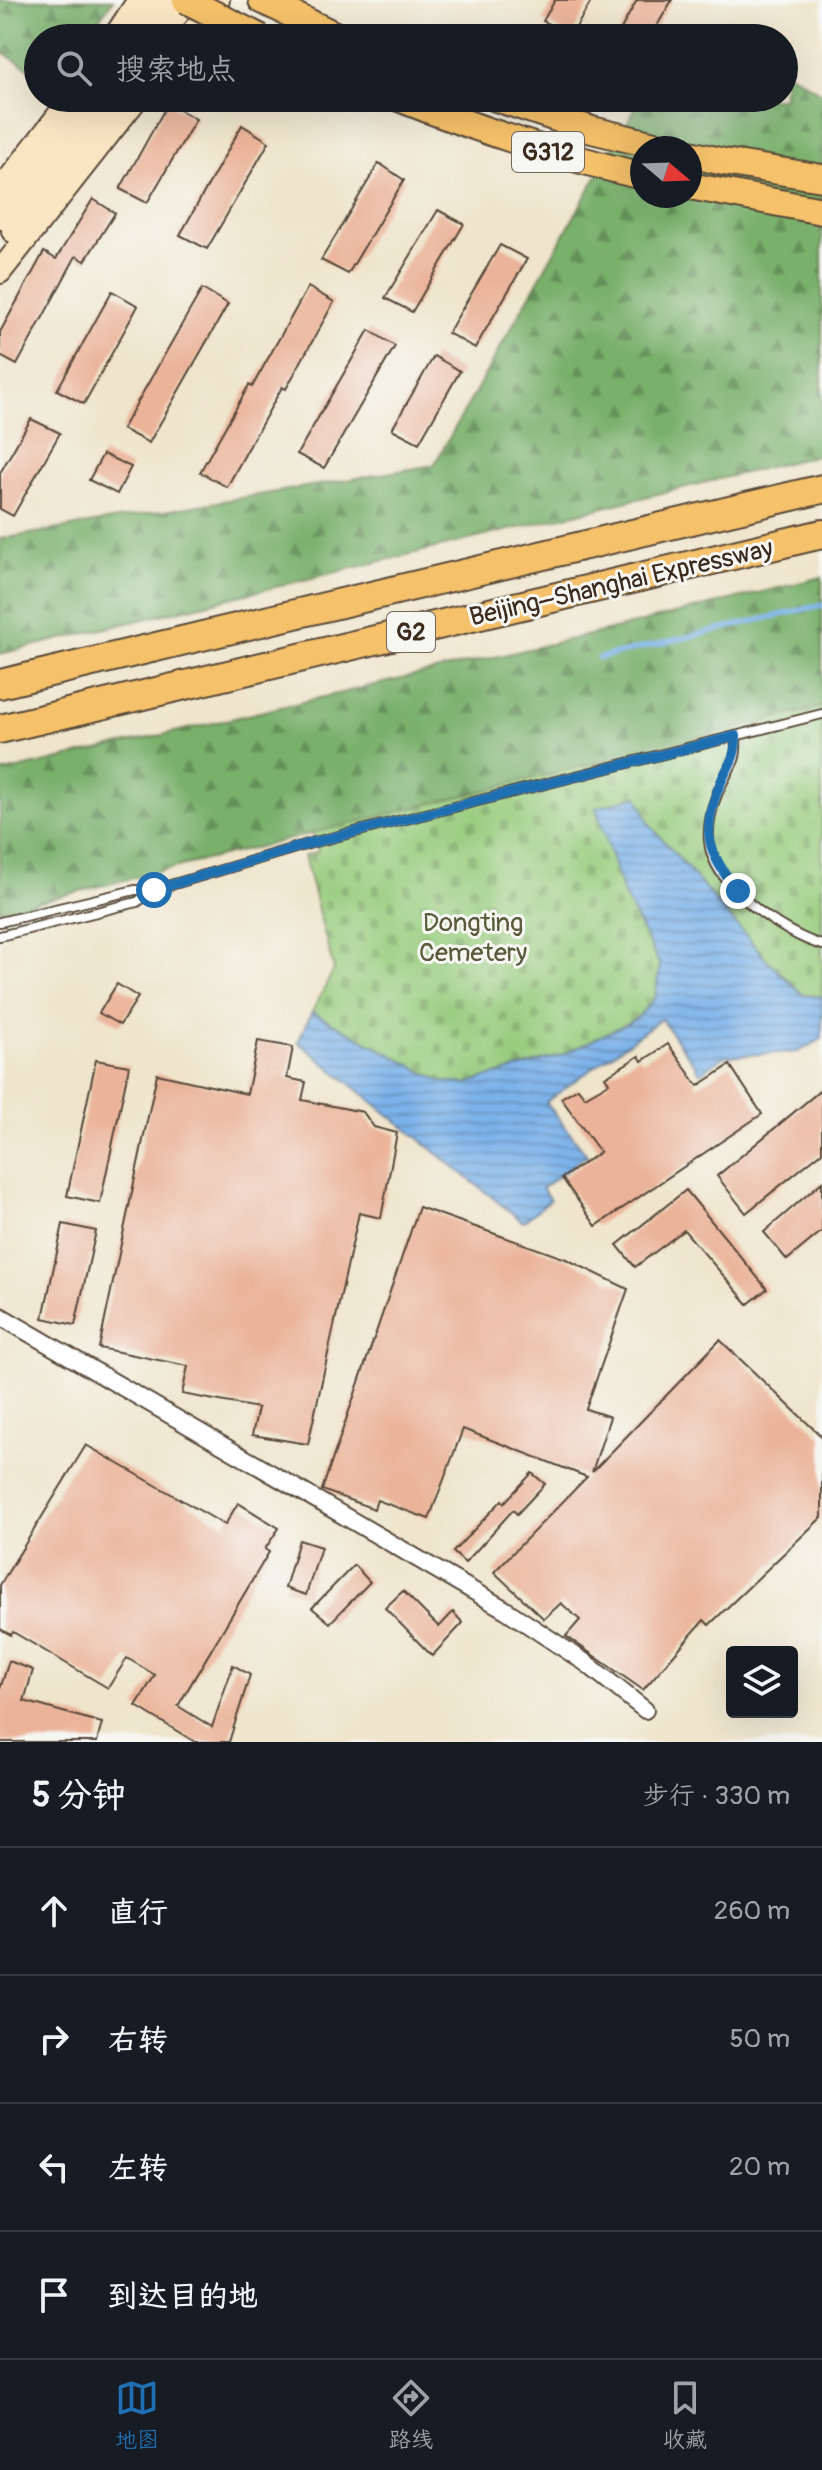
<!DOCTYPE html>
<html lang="zh">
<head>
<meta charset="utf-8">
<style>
	:root { --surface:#171b24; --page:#242831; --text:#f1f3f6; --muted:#9ea1a6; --line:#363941; --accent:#1f6fb2 }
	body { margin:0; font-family:Pangolin,"LXGW WenKai TC",sans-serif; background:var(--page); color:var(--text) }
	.controls { position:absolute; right:24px; bottom:24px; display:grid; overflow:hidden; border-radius:8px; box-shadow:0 8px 32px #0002 }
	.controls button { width:72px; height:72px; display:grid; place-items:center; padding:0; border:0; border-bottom:2px solid var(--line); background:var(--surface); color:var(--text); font:40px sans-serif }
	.compass { position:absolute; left:630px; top:136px; width:72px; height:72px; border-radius:50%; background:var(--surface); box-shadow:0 8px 32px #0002; rotate:109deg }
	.stop { position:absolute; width:24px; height:24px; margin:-18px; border:6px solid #1f6fb2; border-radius:50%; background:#fff }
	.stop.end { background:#1f6fb2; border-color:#fff; box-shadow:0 2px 8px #0008 }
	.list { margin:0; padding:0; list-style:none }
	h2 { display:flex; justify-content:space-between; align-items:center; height:104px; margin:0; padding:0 32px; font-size:34px }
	h2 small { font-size:26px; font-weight:400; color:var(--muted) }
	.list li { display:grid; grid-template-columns:52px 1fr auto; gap:24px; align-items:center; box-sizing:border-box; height:128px; padding:0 32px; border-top:2px solid var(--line) }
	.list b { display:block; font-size:30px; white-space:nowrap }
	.list em { font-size:26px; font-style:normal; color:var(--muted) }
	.icon { flex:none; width:44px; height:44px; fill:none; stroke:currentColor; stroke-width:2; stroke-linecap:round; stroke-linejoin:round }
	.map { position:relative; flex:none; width:822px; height:1742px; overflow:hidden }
	.search { position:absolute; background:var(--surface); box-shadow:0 8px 32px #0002; left:24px; right:24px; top:24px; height:88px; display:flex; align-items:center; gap:20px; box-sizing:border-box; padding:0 28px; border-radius:44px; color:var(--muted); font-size:30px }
	.sheet { height:616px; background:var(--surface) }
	nav { display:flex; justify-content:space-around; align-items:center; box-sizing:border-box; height:112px; border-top:2px solid var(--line); background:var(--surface); font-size:22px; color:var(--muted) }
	nav a { display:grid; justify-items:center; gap:4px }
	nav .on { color:var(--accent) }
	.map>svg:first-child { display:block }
	.forest { fill:url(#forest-firs); stroke:#5a6d45; stroke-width:2; fill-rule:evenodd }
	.cemetery { fill:url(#cemetery-stones); stroke:#697b4e; stroke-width:2 }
	.water { fill:url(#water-rules); stroke:#5b6e84; stroke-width:2 }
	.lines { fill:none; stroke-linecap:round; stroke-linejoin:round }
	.stream { stroke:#7bb2ea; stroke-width:5 }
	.building { fill:#ebb49a }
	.service-casing { stroke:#564638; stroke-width:12 }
	.minor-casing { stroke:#564638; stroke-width:20 }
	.secondary-casing { stroke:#564638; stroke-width:26 }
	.trunk-casing { stroke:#564638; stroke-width:30 }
	.motorway-casing { stroke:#564638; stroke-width:32 }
	.service { stroke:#fff; stroke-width:8 }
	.minor { stroke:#fff; stroke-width:16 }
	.secondary { stroke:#fbe6c4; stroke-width:22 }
	.trunk { stroke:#f5c16b; stroke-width:26 }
	.motorway { stroke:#f5c16b; stroke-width:28 }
	.trunk-bridge-casing { stroke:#564638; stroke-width:30; stroke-linecap:butt }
	.trunk-bridge { stroke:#f5c16b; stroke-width:26 }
	.route { stroke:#1f6fb2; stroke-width:10 }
	.labels { text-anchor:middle; stroke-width:6; stroke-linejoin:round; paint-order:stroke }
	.shield { fill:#f6f6f2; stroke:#73675e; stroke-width:2 }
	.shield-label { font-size:24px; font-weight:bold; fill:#3b2a1e }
	.street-label { font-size:26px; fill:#3b2a1e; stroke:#f6f6f2 }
	.park-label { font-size:26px; fill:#575b3a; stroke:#f6f6f2 }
</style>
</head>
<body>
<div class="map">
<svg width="822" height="1742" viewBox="0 0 822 1742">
	<defs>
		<pattern id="forest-firs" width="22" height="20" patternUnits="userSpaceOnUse" patternTransform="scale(2)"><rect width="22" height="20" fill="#79b06c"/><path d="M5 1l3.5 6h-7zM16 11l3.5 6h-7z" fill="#648f58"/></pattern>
		<pattern id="cemetery-stones" width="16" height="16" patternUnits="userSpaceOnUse" patternTransform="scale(2)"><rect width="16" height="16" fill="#97cc7d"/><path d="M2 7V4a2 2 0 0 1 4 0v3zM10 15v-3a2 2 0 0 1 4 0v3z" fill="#83af6c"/></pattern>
		<pattern id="water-rules" width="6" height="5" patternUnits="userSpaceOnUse" patternTransform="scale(2)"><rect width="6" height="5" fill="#7bb2ea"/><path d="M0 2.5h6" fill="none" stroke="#6691bd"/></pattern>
	</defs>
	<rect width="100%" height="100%" fill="#f6f6f2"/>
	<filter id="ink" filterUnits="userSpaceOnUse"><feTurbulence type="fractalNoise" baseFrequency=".0125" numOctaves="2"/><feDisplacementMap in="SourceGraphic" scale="16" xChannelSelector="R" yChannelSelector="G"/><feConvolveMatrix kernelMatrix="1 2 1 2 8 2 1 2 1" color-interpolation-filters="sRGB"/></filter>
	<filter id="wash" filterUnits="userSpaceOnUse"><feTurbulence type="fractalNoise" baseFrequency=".006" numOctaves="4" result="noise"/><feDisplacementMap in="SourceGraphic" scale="32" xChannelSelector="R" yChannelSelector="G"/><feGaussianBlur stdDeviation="1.8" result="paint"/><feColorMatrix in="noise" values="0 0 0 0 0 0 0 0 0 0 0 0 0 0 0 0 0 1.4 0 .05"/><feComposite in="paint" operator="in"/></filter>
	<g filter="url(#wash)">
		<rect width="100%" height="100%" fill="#efe5cc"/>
		<g class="forest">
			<path d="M0,0H113L85,38H38V74L0,51Z"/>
			<path d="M784,70L822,93V454L0,654V539L434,465L641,98H664L701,106L709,98H784ZM642,148H690V196H642Z"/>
			<path d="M822,577V707L0,911V773L614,629Z"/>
		</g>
		<path class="cemetery" d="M822,707V997L803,995L767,960L649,824L638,797L623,893L660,965L655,998L636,1019L562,1055L467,1084L440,1081L312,1012L334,970L304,856L318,852L312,833Z"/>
		<path class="water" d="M638,796L649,824L767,960L803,995L822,997V1039L798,1052L724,1056L701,1073L661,1019L546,1102L587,1155L542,1188L550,1200L523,1222L298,1042L312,1012L440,1081L466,1084L562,1055L636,1019L655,998L660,965L623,893L596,808Z"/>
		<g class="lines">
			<path class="stream" d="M599,658L822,605"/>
		</g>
		<g id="blocks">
			<g class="building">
				<path d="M555,0H592L571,36L543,21Z"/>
				<path d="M637,0H672L650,38H616Z"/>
				<path d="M168,103L196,119L147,203L120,189Z"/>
				<path d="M242,125L269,142L207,249L180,235Z"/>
				<path d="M379,163L404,180L348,274L321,260Z"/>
				<path d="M93,199L115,213L85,261L76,256L17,365L0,356V332L44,252L56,259Z"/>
				<path d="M438,210L464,224L412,312L385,298Z"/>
				<path d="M500,245L527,259L475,348L448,333Z"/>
				<path d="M308,287L334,302L286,389L282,387L227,487L200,472L249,385L252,387Z"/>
				<path d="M202,289L228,304L149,443L122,429Z"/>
				<path d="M112,291L138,306L84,404L57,390Z"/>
				<path d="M369,330L395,346L324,468L297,454Z"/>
				<path d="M434,356L460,371L419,443L392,429Z"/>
				<path d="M31,419L60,433L13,516L0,509V473Z"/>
				<path d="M103,454L131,467L117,494L89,480Z"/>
				<path d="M117,984L138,997L120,1025L99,1013Z"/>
				<path d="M258,1041L293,1047L287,1078L306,1082L302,1100L363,1112L374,1127L397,1133L381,1218L359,1213L308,1444L252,1435L258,1408L182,1394L188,1366L99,1348L157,1074L247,1094Z"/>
				<path d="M668,1044L698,1086L730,1065L762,1114L596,1226L562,1178L600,1152L561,1098L578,1088L585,1097L609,1083L605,1077L639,1056L642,1061Z"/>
				<path d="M96,1060L129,1066L100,1203L67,1196Z"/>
				<path d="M822,1089V1152L746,1213L717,1176Z"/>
				<path d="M822,1182V1231L787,1260L764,1232Z"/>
				<path d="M686,1190L767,1289L748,1304L684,1230L635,1267L617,1245Z"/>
				<path d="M419,1207L566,1259L628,1289L586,1409L610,1417L592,1472L720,1340L822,1437V1517L709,1625L704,1620L643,1690L566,1636L580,1620L561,1603L544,1619L494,1572L587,1477L463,1429L429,1519L377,1500L374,1509L322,1490Z"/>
				<path d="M63,1224L96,1231L75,1325L43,1318Z"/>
				<path d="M86,1445L225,1525L238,1503L279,1528L265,1549L269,1552L178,1706L212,1727L233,1665L250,1675L229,1742H195L136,1706L155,1675L127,1658L108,1688L13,1632L11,1635L0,1629V1585Z"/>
				<path d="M532,1473L545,1484L517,1514L513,1510L465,1563L453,1552L502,1500L504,1503Z"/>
				<path d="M299,1540L321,1547L306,1595L285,1588Z"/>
				<path d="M354,1565L370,1582L330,1623L312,1608Z"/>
				<path d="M403,1591L439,1627L453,1612L463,1623L432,1656L385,1608Z"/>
				<path d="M9,1661L33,1670L24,1701L102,1723L97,1742H0V1689Z"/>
			</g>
		</g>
	</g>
	<g filter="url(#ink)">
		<use href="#blocks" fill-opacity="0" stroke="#564638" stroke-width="2"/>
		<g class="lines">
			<g class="service-casing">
				<g id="service">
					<path d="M736,736C736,744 737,753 734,760C726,777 716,791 712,810C710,819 708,832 709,841C712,885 783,934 822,945"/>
					<path d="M0,922L135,890H154L315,842L822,714"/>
					<path d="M0,936L137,902L154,890"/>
				</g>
			</g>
			<g class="minor-casing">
				<path id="minor" d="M0,1316L506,1610L586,1663L645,1710"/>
			</g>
			<g class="secondary-casing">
				<g id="secondary">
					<path d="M114,38L139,0"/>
					<path d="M134,38L162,0"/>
					<path d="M159,38L188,0"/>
					<path d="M188,38L218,0"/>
					<path d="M0,191L72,98"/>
					<path d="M0,218L91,98"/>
					<path d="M13,231L114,98"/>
					<path d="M0,272L137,98"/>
				</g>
			</g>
			<g class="trunk-casing">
				<g id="trunk">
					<path d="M262,0L341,38"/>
					<path d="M399,98C479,130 559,156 642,176"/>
					<path d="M496,98L592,130L667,148"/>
					<path d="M690,154L724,162L822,178"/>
					<path d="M690,186L822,211"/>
				</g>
			</g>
			<g class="motorway-casing">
				<g id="motorway">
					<path d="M0,684L822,489"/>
					<path d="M0,729L822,534"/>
				</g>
			</g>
			<use href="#service" class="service"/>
			<use href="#minor" class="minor"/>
			<use href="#secondary" class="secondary"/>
			<use href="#trunk" class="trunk"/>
			<use href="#motorway" class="motorway"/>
			<g class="trunk-bridge-casing">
				<path id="trunk-bridge" d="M186,0L261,38"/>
			</g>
			<use href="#trunk-bridge" class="trunk-bridge"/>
		</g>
	</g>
	<g class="lines" filter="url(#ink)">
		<path class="route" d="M154,890L315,842L736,736C735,761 730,761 721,782C700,829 707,854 738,891"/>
	</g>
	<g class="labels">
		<g class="shield">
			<rect x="512" y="132" width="72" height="40" rx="6"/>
			<rect x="387" y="612" width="48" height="40" rx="6"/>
		</g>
		<g class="shield-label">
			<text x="548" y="160">G312</text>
			<text x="411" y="640">G2</text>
		</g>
		<g class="street-label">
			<text transform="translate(621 582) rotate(-13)" y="9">Beijing–Shanghai Expressway</text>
		</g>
		<g class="park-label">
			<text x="473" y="931">Dongting<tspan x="473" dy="30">Cemetery</tspan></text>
		</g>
	</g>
</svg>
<div class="controls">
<button><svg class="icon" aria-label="layers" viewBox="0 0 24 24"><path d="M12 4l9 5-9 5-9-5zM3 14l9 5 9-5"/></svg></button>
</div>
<svg class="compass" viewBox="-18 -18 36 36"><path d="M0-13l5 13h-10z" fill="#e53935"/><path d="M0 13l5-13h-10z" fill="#9ea1a6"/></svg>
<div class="stop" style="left:154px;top:890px"></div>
<div class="stop end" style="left:738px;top:891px"></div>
<div class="search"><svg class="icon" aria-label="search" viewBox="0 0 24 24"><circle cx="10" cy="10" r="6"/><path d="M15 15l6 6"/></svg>搜索地点</div>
</div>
<section class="sheet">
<h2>5 分钟<small>步行 · 330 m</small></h2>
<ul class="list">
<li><svg class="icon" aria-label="ahead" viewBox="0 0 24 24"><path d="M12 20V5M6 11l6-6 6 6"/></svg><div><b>直行</b></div><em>260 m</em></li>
<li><svg class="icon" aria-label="right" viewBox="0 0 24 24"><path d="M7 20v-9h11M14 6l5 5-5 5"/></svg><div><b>右转</b></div><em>50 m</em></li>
<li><svg class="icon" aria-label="left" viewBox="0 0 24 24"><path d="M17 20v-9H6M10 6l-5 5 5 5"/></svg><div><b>左转</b></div><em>20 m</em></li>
<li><svg class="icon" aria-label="arrive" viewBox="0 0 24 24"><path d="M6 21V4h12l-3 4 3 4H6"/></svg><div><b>到达目的地</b></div></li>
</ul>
</section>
<nav>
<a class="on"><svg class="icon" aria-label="map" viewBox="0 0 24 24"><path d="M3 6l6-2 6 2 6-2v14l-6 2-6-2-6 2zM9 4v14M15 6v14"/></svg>地图</a>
<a><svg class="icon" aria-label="directions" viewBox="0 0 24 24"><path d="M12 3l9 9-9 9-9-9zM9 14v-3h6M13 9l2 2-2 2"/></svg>路线</a>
<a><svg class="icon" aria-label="saved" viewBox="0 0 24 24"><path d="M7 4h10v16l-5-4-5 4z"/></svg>收藏</a>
</nav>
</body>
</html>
